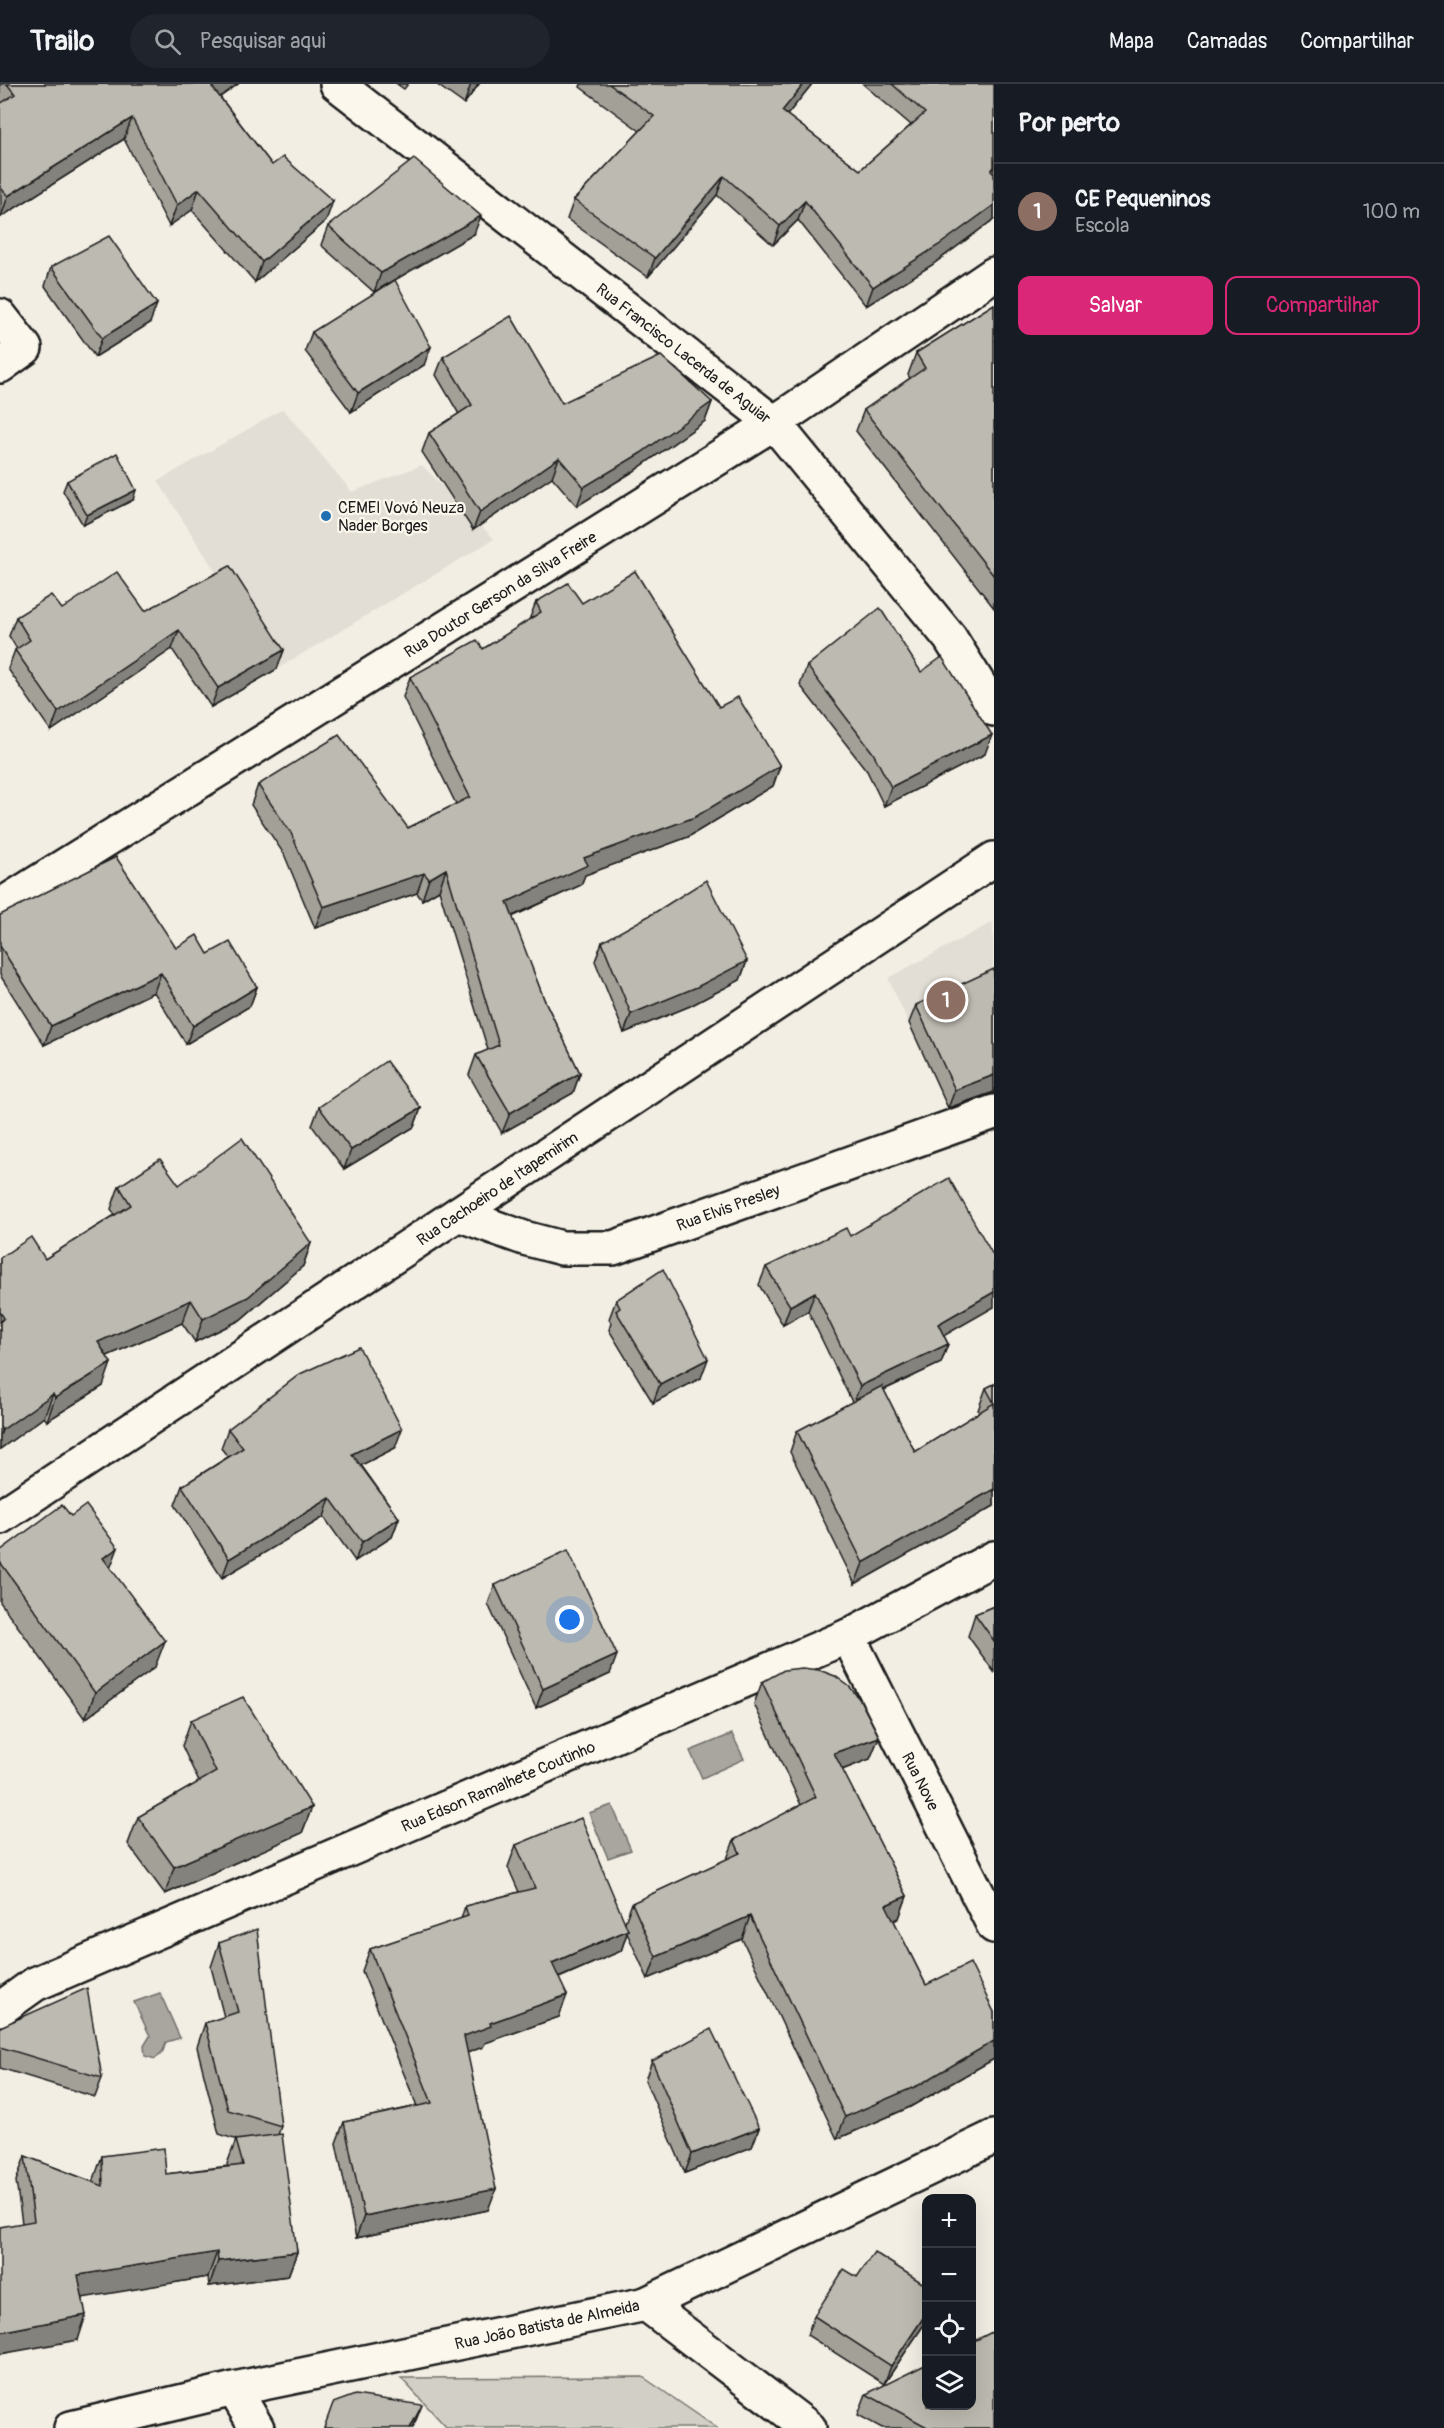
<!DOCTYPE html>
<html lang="pt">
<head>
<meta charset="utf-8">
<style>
	:root { --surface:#171b24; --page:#20242c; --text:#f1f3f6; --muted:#9ea1a6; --line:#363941; --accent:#db2777 }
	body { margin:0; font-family:Pangolin,sans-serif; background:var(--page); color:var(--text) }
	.controls { position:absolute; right:18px; bottom:18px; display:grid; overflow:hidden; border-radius:12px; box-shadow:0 6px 24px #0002 }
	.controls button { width:54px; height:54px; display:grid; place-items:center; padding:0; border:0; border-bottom:2px solid var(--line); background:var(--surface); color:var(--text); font:30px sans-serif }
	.you { position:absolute; left:570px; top:1536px; width:21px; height:21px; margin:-15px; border:4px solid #fff; border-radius:50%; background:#1a73e8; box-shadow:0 0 0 9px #1a73e833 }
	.badge { display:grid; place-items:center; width:39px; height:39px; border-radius:50%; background:var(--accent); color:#fff; font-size:20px; font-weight:700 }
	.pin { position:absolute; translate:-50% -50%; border:3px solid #fff; box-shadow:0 2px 6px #0006 }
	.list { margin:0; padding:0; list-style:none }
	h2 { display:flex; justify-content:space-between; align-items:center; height:78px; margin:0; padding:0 24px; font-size:26px }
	h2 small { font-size:20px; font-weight:400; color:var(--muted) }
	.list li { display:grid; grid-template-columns:39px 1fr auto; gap:18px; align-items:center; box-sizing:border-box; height:96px; padding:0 24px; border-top:2px solid var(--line) }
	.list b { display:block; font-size:22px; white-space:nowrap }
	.list p { margin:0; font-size:20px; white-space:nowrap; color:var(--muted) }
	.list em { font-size:20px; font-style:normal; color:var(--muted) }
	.actions { display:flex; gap:12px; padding:18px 24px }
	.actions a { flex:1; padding:14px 0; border:2px solid var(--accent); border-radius:12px; text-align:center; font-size:21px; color:var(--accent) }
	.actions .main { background:var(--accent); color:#fff }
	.icon { flex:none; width:33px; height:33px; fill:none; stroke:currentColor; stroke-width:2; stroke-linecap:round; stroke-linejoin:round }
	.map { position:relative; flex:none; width:994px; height:2344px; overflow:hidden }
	header { display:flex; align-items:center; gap:36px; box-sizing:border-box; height:84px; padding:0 30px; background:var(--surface); border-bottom:2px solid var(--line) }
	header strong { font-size:28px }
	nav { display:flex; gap:33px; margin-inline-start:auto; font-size:21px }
	.search { width:420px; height:54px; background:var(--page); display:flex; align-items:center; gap:15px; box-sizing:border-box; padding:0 21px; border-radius:33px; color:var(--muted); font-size:22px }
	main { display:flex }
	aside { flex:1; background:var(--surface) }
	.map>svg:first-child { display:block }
	.built { fill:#e2ded5 }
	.green { fill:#d2cfc6; stroke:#777671; stroke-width:1.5 }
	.water { fill:#a9a6a0; stroke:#716f6b; stroke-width:1.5 }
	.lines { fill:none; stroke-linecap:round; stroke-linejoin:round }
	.minor-casing { stroke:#1c1c1c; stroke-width:38 }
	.minor { stroke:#fbf7ec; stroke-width:33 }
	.wall { fill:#a3a098; stroke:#1c1c1c; stroke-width:1.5 }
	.shaded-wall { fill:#84827c; stroke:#1c1c1c; stroke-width:1.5 }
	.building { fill:#bdbab1; stroke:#1c1c1c; stroke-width:1.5 }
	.poi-dot { fill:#1f6fb2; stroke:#fbf7ec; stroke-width:2 }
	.labels { text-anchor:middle; stroke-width:4.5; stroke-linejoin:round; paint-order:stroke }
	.street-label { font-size:16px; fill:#1c1c1c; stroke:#fbf7ec }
	.poi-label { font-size:16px; fill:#1c1c1c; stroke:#fbf7ec; text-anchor:start }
</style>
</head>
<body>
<header>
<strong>Trailo</strong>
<div class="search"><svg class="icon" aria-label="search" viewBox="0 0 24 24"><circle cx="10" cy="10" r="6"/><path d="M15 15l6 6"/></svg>Pesquisar aqui</div>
<nav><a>Mapa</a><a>Camadas</a><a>Compartilhar</a></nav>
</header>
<main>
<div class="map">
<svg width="994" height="2344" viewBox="0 0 994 2344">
	<rect width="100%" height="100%" fill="#f2eee4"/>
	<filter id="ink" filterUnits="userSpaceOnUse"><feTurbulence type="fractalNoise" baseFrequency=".0167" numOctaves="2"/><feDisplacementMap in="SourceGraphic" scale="12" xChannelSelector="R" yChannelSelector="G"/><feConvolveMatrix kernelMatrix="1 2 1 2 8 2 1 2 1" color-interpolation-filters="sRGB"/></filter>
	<g filter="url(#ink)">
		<g class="built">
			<path d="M283,325L352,408L422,381L494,455L277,585L158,397Z"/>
			<path d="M993,838L994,1008L949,1026L888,894Z"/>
		</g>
		<path class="green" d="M643,2293L717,2344H447L401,2294Z"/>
		<g class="water">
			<path d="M732,1650L744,1675L702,1694L690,1667Z"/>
			<path d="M612,1721L631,1766L608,1774L589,1729Z"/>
			<path d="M160,1909L180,1954L166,1958L163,1967L155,1975L145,1972L144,1962L150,1952L134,1918Z"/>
		</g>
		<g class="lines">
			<g class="minor-casing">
				<g id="minor">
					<path d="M337,0L774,339L950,554L994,625"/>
					<path d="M0,232L25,264L0,282"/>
					<path d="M0,822L774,339L994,190"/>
					<path d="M458,1130L524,1154L562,1164H613L994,1028"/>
					<path d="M0,1433L994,775"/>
					<path d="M848,1552L994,1842"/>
					<path d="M0,1925L35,1900L848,1552L994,1474"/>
					<path d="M646,2220L809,2344"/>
					<path d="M234,2305L257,2344"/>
					<path d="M71,2344L234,2305L646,2220L994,2053"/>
				</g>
			</g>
			<use href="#minor" class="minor"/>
		</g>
		<g class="wall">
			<path d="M0,0H238L220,13L272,81L326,137L255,198L192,126L169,142L124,55L1,133Z"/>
			<path d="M397,0H408L404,5Z"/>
			<path d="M436,0H479L464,20Z"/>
			<path d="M581,0H812L787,31L860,86L911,41L863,0H994V135L932,181L866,222L798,136L773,161L717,111L648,193L567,135L574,116L640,47L580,3Z"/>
			<path d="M328,142L474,150L374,208L321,161Z"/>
			<path d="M51,183L150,239L95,273L45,202Z"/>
			<path d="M994,220V524L856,347L864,326L910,294L908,291L916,269Z"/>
			<path d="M312,248L424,281L351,328L305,267Z"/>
			<path d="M443,273L562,319L712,318L705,337L634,387L577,422L552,393L473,446L422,368L429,349L459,330L436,291Z"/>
			<path d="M67,397L133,416L83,441L63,407Z"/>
			<path d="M536,518L582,519L719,623L780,682L773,702L688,753L585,791L581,801L512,833L544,915L580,989L573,1009L502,1049L469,991L476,971L488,966L439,806L422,816L417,809L315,844L284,770L251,721L258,701L408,744L456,720L403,613L410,593L483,565L529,536Z"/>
			<path d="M62,525L145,527L284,566L277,585L211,623L172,565L51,647L8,585L15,566L17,565L9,552L16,533Z"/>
			<path d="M807,582L921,588L985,670L884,722L867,687L800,601Z"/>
			<path d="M0,831L208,870L257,903L250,922L186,960L154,908L44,961L0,891Z"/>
			<path d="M602,858L747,877L740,896L690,922L624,949L595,877Z"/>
			<path d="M994,886V1008L948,1024L909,939L916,921Z"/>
			<path d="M319,1023L421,1024L414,1043L344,1085L312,1042Z"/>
			<path d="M179,1101L311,1159L303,1182L240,1236L195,1258L182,1239L107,1272L103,1302L47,1337L44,1333L0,1365V1174L45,1175L115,1131L111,1125L119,1102Z"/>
			<path d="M850,1152L944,1252L948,1260L941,1279L884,1306L915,1368L980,1328L978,1326L986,1304L994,1300V1422L855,1500L790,1368L797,1347L852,1318L808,1227L783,1241L759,1201L766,1183Z"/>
			<path d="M616,1216L701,1294L653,1319L609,1246L611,1239L609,1235Z"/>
			<path d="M228,1345L395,1364L361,1381L399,1434L392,1453L355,1477L324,1433L222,1494L175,1421L182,1402L228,1373L221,1364Z"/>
			<path d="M0,1467L110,1484L155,1583L85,1635L0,1518Z"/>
			<path d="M495,1501L610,1590L536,1624L488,1520Z"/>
			<path d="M994,1522V1588L968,1552L975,1530Z"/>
			<path d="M762,1598L879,1653L870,1675L842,1686L907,1812L899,1834L894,1837L926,1901L994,1928V1975L910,2023L837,2055L742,1855L648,1895L627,1849L621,1867L559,1894V1933L485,1959L483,1963L467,1969L488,2126L356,2154L336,2059L344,2038L417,2022L362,1887L370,1865L461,1835L465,1822L519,1808L508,1783L516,1761L625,1838L632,1819L727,1775L734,1756L801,1721L754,1620Z"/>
			<path d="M191,1636L312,1723L302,1749L165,1810L128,1760L138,1733L199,1698L182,1662Z"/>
			<path d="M219,1859L281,2042L278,2051L297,2168L288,2192L209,2202L208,2193L83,2213L78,2256L22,2139L16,2097L25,2072L93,2098L102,2072L166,2090L228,2082L227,2080L236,2056H237L219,2050L197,1963L205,1939L224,1933L211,1883Z"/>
			<path d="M0,1943L102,1994L95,2013L0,1984Z"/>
			<path d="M652,1977L759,2044L752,2063L685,2089L645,1996Z"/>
			<path d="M857,2193L927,2202V2236L884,2300L807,2251L814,2232Z"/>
			<path d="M866,2310L994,2344H882L858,2331Z"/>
		</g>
		<g class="shaded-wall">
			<path d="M217,0H238L205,24L212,3Z"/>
			<path d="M471,0H479L464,20Z"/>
			<path d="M804,0H812L775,46L782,27Z"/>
			<path d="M132,34L124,55L1,133L8,112Z"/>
			<path d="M724,92L717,111L648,193L655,174Z"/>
			<path d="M199,105L192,126L169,142L177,121Z"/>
			<path d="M333,117L326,137L255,198L262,178Z"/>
			<path d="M805,117L798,136L773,161L780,142Z"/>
			<path d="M994,121V135L932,181L866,222L873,203Z"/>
			<path d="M481,132L474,150L374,208L381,189Z"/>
			<path d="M157,220L150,239L95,273L102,254Z"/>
			<path d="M431,263L424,281L351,328L358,309Z"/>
			<path d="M712,318L705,337L634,387L577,422L584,403Z"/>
			<path d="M559,374L552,393L473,446L480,428Z"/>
			<path d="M136,406L133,416L83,441L87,431Z"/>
			<path d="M179,546L172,565L51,647L58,628Z"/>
			<path d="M284,566L277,585L211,623L218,604Z"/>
			<path d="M992,651L985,670L884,722L891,703Z"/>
			<path d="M780,682L773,702L688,753L585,791L581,801L499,838L507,818L584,774Z"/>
			<path d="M446,785L439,806L422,816L429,795Z"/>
			<path d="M424,789L417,809L315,844L323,823Z"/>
			<path d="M747,877L740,896L690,922L624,949L631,930Z"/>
			<path d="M161,889L154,908L44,961L51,942Z"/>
			<path d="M257,903L250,922L186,960L193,942Z"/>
			<path d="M580,989L573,1009L502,1049L510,1029Z"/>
			<path d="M994,991V1008L948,1024L955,1006Z"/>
			<path d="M421,1024L414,1043L344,1085L351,1066Z"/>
			<path d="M311,1159L303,1182L240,1236L195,1258L203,1235Z"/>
			<path d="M815,1208L808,1227L783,1241L790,1222Z"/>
			<path d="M994,1208V1223L931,1259L938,1240Z"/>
			<path d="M191,1216L182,1239L89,1280L98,1258Z"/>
			<path d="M948,1260L941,1279L853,1320L860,1302Z"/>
			<path d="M708,1275L701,1294L653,1319L660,1300Z"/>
			<path d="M111,1279L103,1302L47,1337L55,1314Z"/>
			<path d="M53,1310L44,1333L0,1365V1352L2,1346Z"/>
			<path d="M402,1345L395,1364L346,1389L352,1370Z"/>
			<path d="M994,1405V1422L855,1500L863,1479Z"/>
			<path d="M330,1414L324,1433L222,1494L229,1475Z"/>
			<path d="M399,1434L392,1453L355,1477L362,1458Z"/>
			<path d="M118,1464L108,1490L103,1474Z"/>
			<path d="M165,1557L155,1583L85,1635L95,1609Z"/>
			<path d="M617,1571L610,1590L536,1624L543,1605Z"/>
			<path d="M879,1653L870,1675L826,1692L834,1669Z"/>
			<path d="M312,1723L302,1749L165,1810L174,1783Z"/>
			<path d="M907,1812L899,1834L878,1844L886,1821Z"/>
			<path d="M750,1832L742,1855L648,1895L656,1873Z"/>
			<path d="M628,1846L621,1867L544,1900L552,1879Z"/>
			<path d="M567,1911L559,1933L485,1959L483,1963L456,1973L464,1952L490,1939Z"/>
			<path d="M994,1957V1975L910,2023L837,2055L845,2033Z"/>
			<path d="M759,2044L752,2063L685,2089L692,2070Z"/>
			<path d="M496,2105L488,2126L356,2154L364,2132Z"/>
			<path d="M217,2168L208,2193L70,2216L78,2191Z"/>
			<path d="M297,2168L288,2192L209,2202L218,2177Z"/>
			<path d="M927,2228V2236L884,2300L891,2282Z"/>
			<path d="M86,2231L78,2256L0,2270V2248Z"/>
			<path d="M422,2321L413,2344H410Z"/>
		</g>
		<g class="building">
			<path d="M7,0H217L212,3L272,81L283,73L333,117L262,178L199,105L177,121L132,34L8,112L0,103V20L15,10Z"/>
			<path d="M609,0H804L782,27L860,86L925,29L892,0H994V83L991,87L994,90V121L939,161L873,203L805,117L780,142L724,92L655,174L574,116L654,32Z"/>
			<path d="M414,75L481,132L381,189L328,142Z"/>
			<path d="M109,152L157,220L102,254L51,183Z"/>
			<path d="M395,196L431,263L358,309L312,248Z"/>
			<path d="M994,220V492L864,326L925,284L916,269Z"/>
			<path d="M511,232L562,319L661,272L712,318L641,369L584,403L559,374L480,428L429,349L472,321L443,273Z"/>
			<path d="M117,369L136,406L87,431L67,397Z"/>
			<path d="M230,482L284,566L218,604L179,546L58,628L15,566L30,556L16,533L51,511L62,525L117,488L145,527Z"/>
			<path d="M635,487L719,623L738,613L780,682L695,733L584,774L588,781L507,818L544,915L580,989L510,1029L476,971L499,961L446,785L429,795L424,789L323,823L291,749L258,701L339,651L408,744L470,713L410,593L477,556L483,565L541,528L536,518L568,499L582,519Z"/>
			<path d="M880,524L921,588L942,573L992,651L891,703L873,669L807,582Z"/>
			<path d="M116,773L176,864L197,851L208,870L230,858L257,903L193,942L161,889L51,942L0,862V831Z"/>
			<path d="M706,796L747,877L697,903L631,930L602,858L654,829Z"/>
			<path d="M994,885V991L955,1006L916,921Z"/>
			<path d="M386,977L421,1024L351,1066L319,1023Z"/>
			<path d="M242,1054L311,1159L248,1213L203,1235L191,1216L98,1258L111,1279L55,1314L53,1310L2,1346L0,1343V1238L4,1234L0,1228V1174L31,1153L45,1175L131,1121L119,1102L160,1075L179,1101Z"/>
			<path d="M949,1094L994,1173V1208L938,1240L948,1260L860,1302L815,1208L790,1222L766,1183L846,1144L850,1152Z"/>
			<path d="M663,1185L708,1275L660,1300L616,1227L620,1224L616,1216Z"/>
			<path d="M359,1263L402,1345L352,1370L399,1434L362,1458L330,1414L229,1475L182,1402L243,1364L228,1345L300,1290Z"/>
			<path d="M994,1300V1319L986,1304Z"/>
			<path d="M882,1302L915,1368L994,1319V1405L863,1479L797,1347Z"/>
			<path d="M62,1421L71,1432L86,1421L118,1464L103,1474L165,1557L95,1609L0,1478V1467Z"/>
			<path d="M568,1466L617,1571L543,1605L495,1501Z"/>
			<path d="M994,1522V1557L975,1530Z"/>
			<path d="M802,1584L819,1586L835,1592L850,1603L860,1616L879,1653L834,1669L907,1812L886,1821L926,1901L970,1879L994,1928V1957L919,2001L845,2033L750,1832L656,1873L632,1819L740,1769L734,1756L816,1713L762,1598L784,1586Z"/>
			<path d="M243,1613L312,1723L174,1783L138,1733L216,1688L191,1636Z"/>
			<path d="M581,1734L628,1846L552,1879L567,1911L490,1939L491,1942L464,1952L496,2105L364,2132L344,2038L432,2019L370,1865L468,1832L465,1822L535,1804L516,1761Z"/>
			<path d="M257,1845L281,2042L228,2026L205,1939L238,1928L219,1859Z"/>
			<path d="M87,1904L102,1994L0,1963V1943Z"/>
			<path d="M711,1945L759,2044L692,2070L652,1977Z"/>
			<path d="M282,2050L297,2168L218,2177L217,2168L78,2191L86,2231L0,2248V2143L34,2137L25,2072L103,2102L102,2072L164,2064L166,2090L243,2081L236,2056Z"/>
			<path d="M874,2168L927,2202V2228L891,2282L814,2232L844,2185L857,2193Z"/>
			<path d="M994,2247V2344H929L866,2310L927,2280V2322H972V2258Z"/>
			<path d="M355,2311L422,2321L410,2344H324L333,2319Z"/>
		</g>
	</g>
	<circle class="poi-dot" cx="326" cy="432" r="6"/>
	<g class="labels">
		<g class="street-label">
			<text transform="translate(684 269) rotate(38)" y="6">Rua Francisco Lacerda de Aguiar</text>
			<text transform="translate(500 510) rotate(-32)" y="6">Rua Doutor Gerson da Silva Freire</text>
			<text transform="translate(497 1104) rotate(-34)" y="6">Rua Cachoeiro de Itapemirim</text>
			<text transform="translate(728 1123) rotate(-20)" y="6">Rua Elvis Presley</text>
			<text transform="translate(921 1697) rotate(63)" y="6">Rua Nove</text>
			<text transform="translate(498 1702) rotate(-23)" y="6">Rua Edson Ramalhete Coutinho</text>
			<text transform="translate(547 2240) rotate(-12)" y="6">Rua João Batista de Almeida</text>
		</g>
		<g class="poi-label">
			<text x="338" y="429">CEMEI Vovó Neuza<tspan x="338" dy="18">Nader Borges</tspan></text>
		</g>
	</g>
</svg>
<div class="controls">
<button>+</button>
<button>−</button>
<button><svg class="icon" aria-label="locate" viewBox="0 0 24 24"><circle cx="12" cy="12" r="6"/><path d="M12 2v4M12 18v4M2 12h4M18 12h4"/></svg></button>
<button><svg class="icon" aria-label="layers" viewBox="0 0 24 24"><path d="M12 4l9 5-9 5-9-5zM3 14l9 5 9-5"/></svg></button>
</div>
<div class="you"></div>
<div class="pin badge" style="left:946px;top:916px;background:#8d6e63">1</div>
</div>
<aside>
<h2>Por perto<small></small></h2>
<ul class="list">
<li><span class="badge" style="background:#8d6e63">1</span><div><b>CE Pequeninos</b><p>Escola</p></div><em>100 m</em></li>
</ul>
<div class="actions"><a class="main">Salvar</a><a>Compartilhar</a></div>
</aside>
</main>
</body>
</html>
